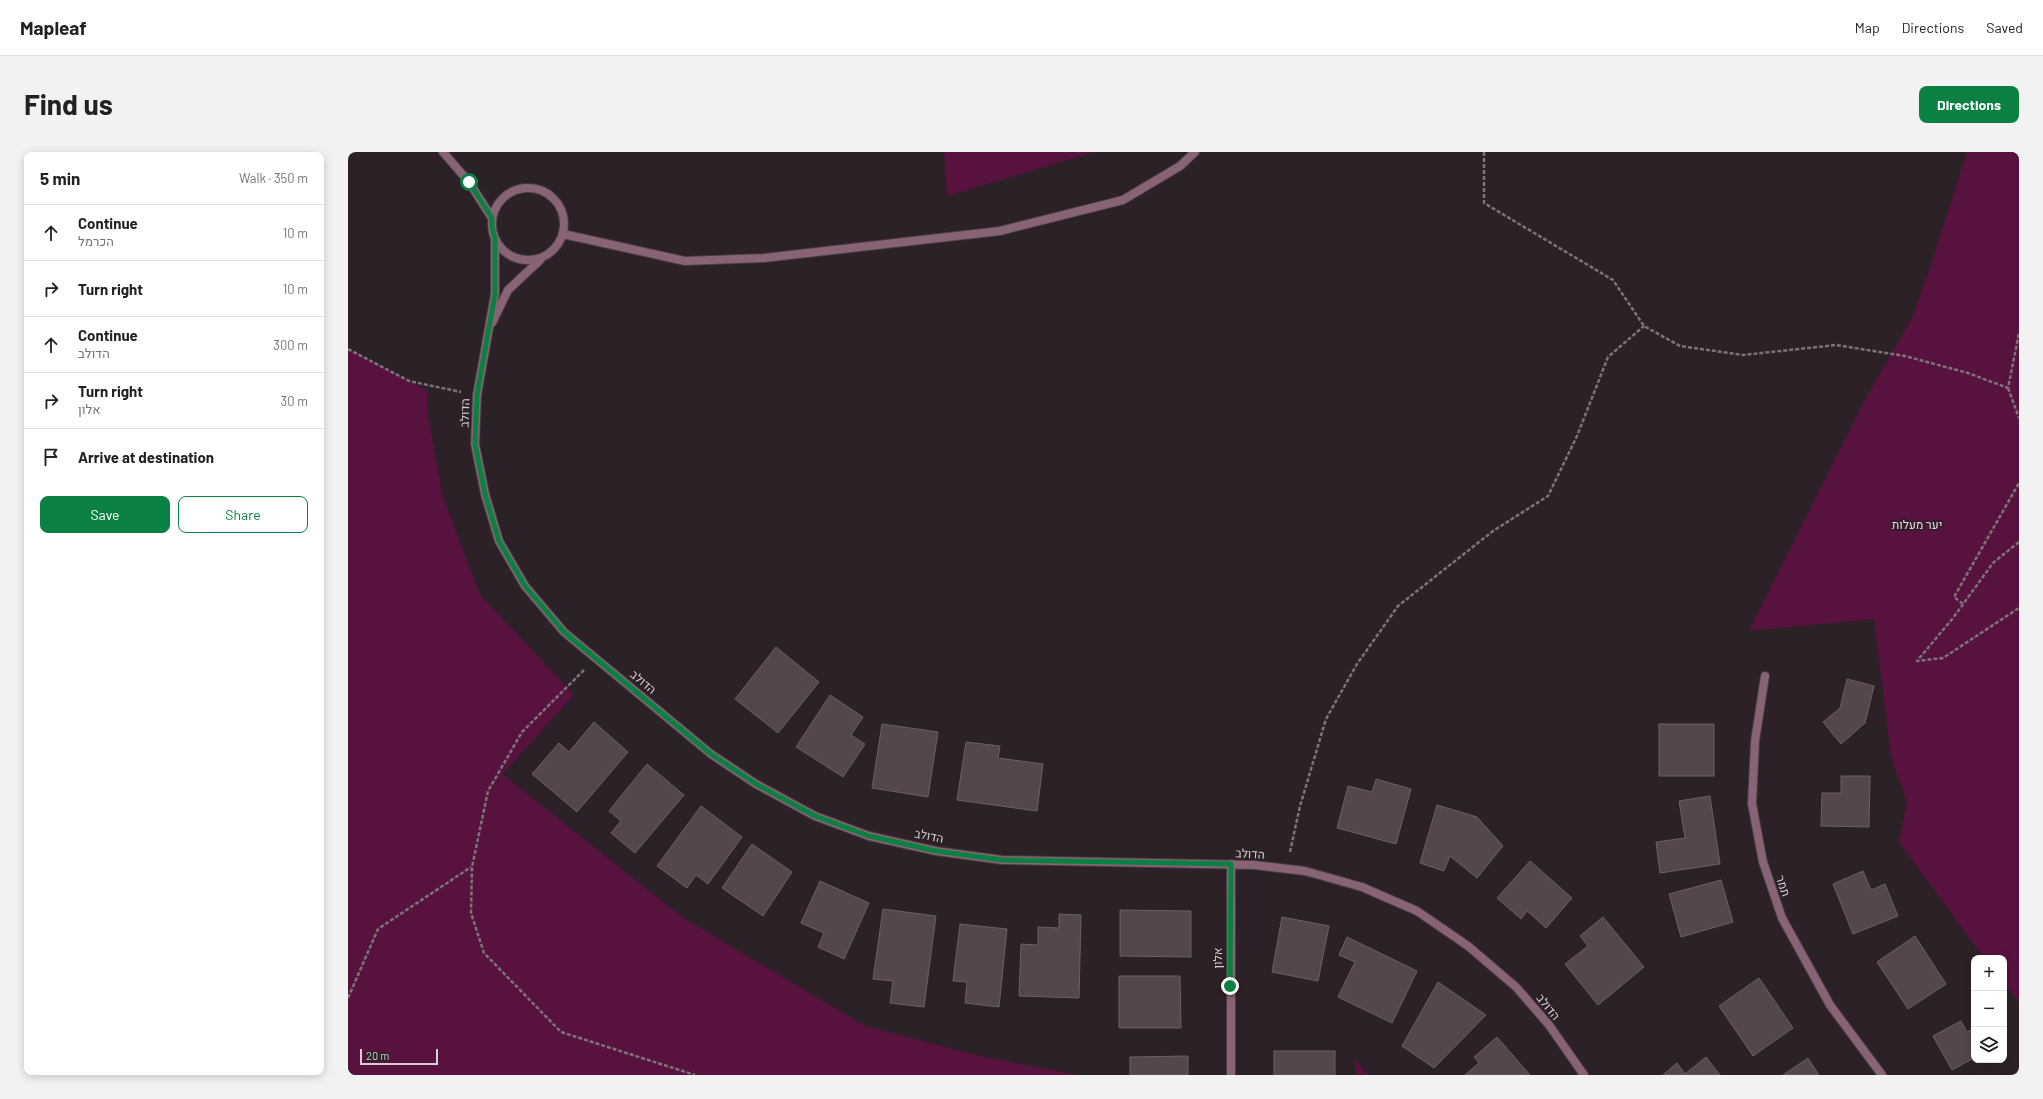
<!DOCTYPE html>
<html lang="en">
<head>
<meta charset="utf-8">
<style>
	:root { --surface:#fff; --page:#f2f2f2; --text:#202124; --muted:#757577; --line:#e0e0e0; --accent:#0b8043 }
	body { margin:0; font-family:Barlow,Heebo,sans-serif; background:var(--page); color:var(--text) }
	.controls { position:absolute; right:12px; bottom:12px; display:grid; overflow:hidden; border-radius:8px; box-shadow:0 2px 10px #0003 }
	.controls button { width:36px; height:36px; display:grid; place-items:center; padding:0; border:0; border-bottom:1px solid var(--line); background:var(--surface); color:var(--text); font:20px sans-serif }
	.scale { position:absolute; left:12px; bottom:10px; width:78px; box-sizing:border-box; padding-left:4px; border:2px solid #d6cfd2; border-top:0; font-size:11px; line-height:14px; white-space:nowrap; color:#d6cfd2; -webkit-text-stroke:3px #2c2127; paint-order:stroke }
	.stop { position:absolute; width:12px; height:12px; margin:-9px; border:3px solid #0b8043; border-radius:50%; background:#fff }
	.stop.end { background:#0b8043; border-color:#fff; box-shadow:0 1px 4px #0008 }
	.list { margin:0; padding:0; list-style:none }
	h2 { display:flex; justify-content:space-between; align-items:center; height:52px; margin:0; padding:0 16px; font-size:17px }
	h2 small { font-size:13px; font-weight:400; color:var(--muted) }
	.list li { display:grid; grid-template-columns:26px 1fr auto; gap:12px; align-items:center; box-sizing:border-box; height:56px; padding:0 16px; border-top:1px solid var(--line) }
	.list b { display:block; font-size:15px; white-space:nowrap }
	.list p { margin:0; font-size:13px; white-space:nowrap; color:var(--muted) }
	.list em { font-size:13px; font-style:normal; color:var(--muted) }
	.actions { display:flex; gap:8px; padding:12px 16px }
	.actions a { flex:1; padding:9px 0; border:1px solid var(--accent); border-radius:8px; text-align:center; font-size:14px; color:var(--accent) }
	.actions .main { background:var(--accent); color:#fff }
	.icon { flex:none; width:22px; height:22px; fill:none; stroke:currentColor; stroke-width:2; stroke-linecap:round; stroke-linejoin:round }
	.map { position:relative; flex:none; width:1671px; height:923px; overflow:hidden; border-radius:8px }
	header { display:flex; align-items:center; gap:24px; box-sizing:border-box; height:56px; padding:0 20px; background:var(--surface); border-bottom:1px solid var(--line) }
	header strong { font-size:19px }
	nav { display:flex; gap:22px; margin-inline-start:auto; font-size:14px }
	.intro { display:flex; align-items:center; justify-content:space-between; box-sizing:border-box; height:96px; padding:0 24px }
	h1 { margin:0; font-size:28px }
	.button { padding:10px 18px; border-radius:8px; background:var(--accent); color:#fff; font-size:14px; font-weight:700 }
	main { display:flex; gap:24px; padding:0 24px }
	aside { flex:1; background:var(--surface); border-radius:8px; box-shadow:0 2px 10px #0003 }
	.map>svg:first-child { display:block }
	.green { fill:#57133d }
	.building { fill:#53474d; stroke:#6c5f65 }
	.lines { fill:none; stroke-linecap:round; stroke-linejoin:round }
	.street-casing { stroke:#473d42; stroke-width:10 }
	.path { stroke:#7d7478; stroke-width:2.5; stroke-dasharray:4 2; stroke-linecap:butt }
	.street { stroke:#886375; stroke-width:8 }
	.route { stroke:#0b8043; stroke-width:5 }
	.labels { text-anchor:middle; stroke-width:3.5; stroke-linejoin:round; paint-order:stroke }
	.street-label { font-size:12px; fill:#d6cfd2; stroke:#2c2127 }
	.park-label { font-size:12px; fill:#fecfe7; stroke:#2c2127 }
</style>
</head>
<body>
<header>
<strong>Mapleaf</strong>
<nav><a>Map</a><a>Directions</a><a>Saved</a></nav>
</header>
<div class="intro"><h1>Find us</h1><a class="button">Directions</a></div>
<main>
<aside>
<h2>5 min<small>Walk · 350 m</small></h2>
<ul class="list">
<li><svg class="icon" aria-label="ahead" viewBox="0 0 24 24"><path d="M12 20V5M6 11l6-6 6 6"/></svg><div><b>Continue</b><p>הכרמל</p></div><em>10 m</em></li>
<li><svg class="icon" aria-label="right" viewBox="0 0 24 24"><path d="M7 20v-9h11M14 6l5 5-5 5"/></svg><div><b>Turn right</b></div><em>10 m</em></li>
<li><svg class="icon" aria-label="ahead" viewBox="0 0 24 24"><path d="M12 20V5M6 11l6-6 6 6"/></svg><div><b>Continue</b><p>הדולב</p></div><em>300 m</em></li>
<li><svg class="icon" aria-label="right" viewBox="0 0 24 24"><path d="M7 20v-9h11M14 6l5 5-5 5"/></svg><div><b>Turn right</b><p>אלון</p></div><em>30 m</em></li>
<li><svg class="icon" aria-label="arrive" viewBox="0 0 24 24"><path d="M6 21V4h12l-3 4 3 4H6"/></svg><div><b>Arrive at destination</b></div></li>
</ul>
<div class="actions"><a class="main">Save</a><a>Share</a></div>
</aside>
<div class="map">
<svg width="1671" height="923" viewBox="0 0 1671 923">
	<rect width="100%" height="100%" fill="#2c2127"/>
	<g class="green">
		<path d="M596,0H746L599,44Z"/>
		<path d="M1619,0H1671V850L1656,831V806H1636L1551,690L1559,650L1543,605L1526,467L1401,479L1519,244L1564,166L1581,119Z"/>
		<path d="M0,197L80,239L79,259L95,345L132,443L226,543L154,622L335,766L517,874L632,904L729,923H0Z"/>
		<path d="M1007,907L1020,923H1008Z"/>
	</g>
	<g class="building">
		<path d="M428,495L471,530L430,581L387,547Z"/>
		<path d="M1499,527L1526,534L1517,571L1493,592L1475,570L1492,556Z"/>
		<path d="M482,543L515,565L503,583L517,592L495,625L448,595Z"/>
		<path d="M246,570L280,600L229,660L184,622L211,591L221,600Z"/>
		<path d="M534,572L590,580L580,645L524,636Z"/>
		<rect x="1311" y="572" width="55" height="52"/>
		<path d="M618,590L652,594L650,606L695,612L689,659L609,648Z"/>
		<path d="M299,612L336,643L287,701L263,681L273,669L261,659Z"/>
		<path d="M1493,624H1522L1521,675L1473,674L1474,641H1493Z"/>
		<path d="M1028,627L1063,637L1048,692L989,676L1000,634L1024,640Z"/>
		<path d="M1362,644L1372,712L1312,721L1308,690L1337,686L1331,649Z"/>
		<path d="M1089,653L1129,665L1155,694L1129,726L1102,704L1096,719L1072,711Z"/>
		<path d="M353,654L394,685L360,732L348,723L339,736L309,714Z"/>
		<path d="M404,692L444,720L415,764L374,736Z"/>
		<path d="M1182,709L1224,746L1198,776L1179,759L1173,767L1149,746Z"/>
		<path d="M1515,719L1523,738L1537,732L1550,764L1505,782L1485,732Z"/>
		<path d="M1373,728L1385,770L1333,785L1321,742Z"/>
		<path d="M472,729L521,751L496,807L470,795L476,781L453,771Z"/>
		<path d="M535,757L588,764L576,855L542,851L545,829L525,827Z"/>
		<path d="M772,758L843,759V805L772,804Z"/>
		<path d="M711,762L733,763L731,846L671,844L673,792L690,793V775L711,776Z"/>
		<path d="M934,765L981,774L970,829L924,820Z"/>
		<path d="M1255,765L1296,815L1250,853L1217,812L1240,794L1232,784Z"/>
		<path d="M612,772L659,777L651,855L617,851L619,830L605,829Z"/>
		<path d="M1567,784L1598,832L1560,857L1529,810Z"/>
		<path d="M999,785L1069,819L1044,871L990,845L1007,810L991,803Z"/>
		<path d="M771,824H832L833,876H771Z"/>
		<path d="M1411,826L1445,876L1405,904L1371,854Z"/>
		<path d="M1090,830L1138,863L1086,916L1054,894Z"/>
		<path d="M1613,869L1619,880L1626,876V906L1604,918L1585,884Z"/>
		<path d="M1149,885L1182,923H1117L1131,911L1126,905Z"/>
		<rect x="926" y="899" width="61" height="24"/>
		<path d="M840,904V923H782V905Z"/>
		<path d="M1358,905L1372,923H1315L1329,911L1337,922Z"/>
		<path d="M1460,906L1471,923H1435Z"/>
	</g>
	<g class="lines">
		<g class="street-casing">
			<g id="street">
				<path d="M95,0L121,30L144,66"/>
				<circle cx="180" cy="72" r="36"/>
				<path d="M215,82L337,109L416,106L652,79L775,48L832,14L847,0"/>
				<path d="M147,87V142L129,243L127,292L137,342L151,389L177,434L216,480L363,602L408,632L467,664L521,684L588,699L654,708L906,713L957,719L1014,735L1069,759L1120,794L1168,835L1201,873L1236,923"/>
				<path d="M144,171L160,138L192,108"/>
				<path d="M1417,524L1407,589L1404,652L1415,710L1434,766L1482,853L1534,923"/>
				<path d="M883,923V712"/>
			</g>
		</g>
		<g class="path">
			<path d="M1136,0V51L1265,128L1296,174L1332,194L1395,203L1488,193L1557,204L1620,221L1660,236L1671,181"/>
			<path d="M0,197L61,229L113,240"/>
			<path d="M1660,236L1671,266"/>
			<path d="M1671,390L1645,411L1605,466L1569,509L1595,506L1671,456"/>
			<path d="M1615,452L1606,445L1671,331"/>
			<path d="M236,518L174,580L140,639L124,715L123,761L136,801L213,880L347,923"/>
			<path d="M942,700L952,654L978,567L1009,512L1050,454L1145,379L1200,344L1229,284L1260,205L1296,174"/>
			<path d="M0,846L30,777L123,715"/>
		</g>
		<use href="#street" class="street"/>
	</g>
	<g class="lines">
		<path class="route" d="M121,30L144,66V75L147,87V142L129,243L127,292L137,342L151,389L177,434L216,480L363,602L408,632L467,664L521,684L588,699L654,708L883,712L882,834"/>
	</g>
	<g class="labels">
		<g class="street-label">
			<text transform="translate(117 261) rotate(-88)" y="4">הדולב</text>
			<text transform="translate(295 530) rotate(40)" y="4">הדולב</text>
			<text transform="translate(581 684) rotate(11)" y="4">הדולב</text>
			<text transform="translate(902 702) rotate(3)" y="4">הדולב</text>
			<text transform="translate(1435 734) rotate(71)" y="4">תמר</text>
			<text transform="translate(870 806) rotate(-90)" y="4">אלון</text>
			<text transform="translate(1200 855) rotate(51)" y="4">הדולב</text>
		</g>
		<g class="park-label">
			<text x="1569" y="377">יער מעלות</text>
		</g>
	</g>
</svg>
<div class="controls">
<button>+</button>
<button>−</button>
<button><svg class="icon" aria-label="layers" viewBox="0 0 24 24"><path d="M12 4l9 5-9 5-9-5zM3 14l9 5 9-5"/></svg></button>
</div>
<div class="scale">20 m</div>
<div class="stop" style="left:121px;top:30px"></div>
<div class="stop end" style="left:882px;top:834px"></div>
</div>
</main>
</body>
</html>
